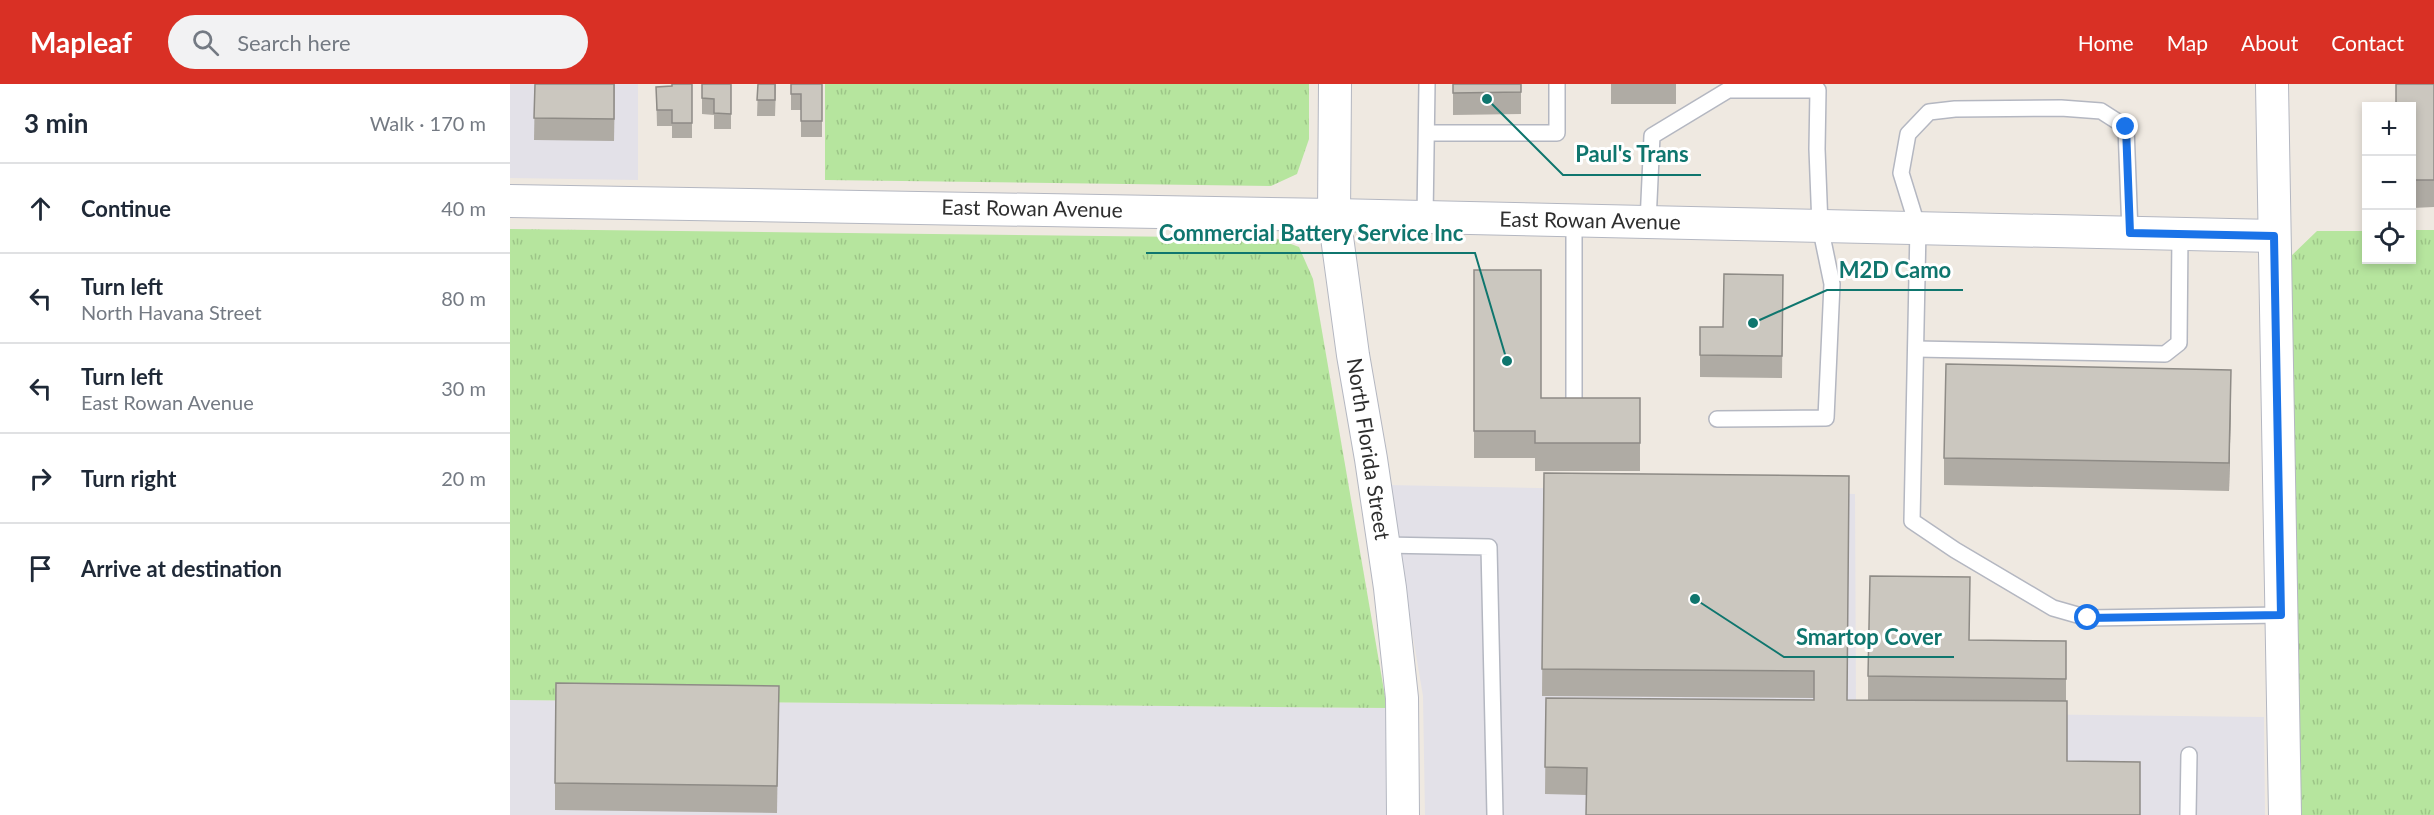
<!DOCTYPE html>
<html lang="en">
<head>
<meta charset="utf-8">
<style>
	:root { --surface:#fff; --page:#f2f2f3; --text:#1f2937; --muted:#747a83; --line:#e0e1e3; --accent:#d93025 }
	body { margin:0; font-family:Lato,sans-serif; background:var(--page); color:var(--text) }
	.controls { position:absolute; right:18px; top:18px; display:grid; overflow:hidden; border-radius:0px; box-shadow:0 3px 9px #0003 }
	.controls button { width:54px; height:54px; display:grid; place-items:center; padding:0; border:0; border-bottom:2px solid var(--line); background:var(--surface); color:var(--text); font:30px sans-serif }
	.stop { position:absolute; width:18px; height:18px; margin:-14px; border:4px solid #1a73e8; border-radius:50%; background:#fff }
	.stop.end { background:#1a73e8; border-color:#fff; box-shadow:0 2px 6px #0008 }
	.list { margin:0; padding:0; list-style:none }
	h2 { display:flex; justify-content:space-between; align-items:center; height:78px; margin:0; padding:0 24px; font-size:26px }
	h2 small { font-size:20px; font-weight:400; color:var(--muted) }
	.list li { display:grid; grid-template-columns:39px 1fr auto; gap:18px; align-items:center; box-sizing:border-box; height:90px; padding:0 24px; border-top:2px solid var(--line) }
	.list b { display:block; font-size:22px; white-space:nowrap }
	.list p { margin:0; font-size:20px; white-space:nowrap; color:var(--muted) }
	.list em { font-size:20px; font-style:normal; color:var(--muted) }
	.icon { flex:none; width:33px; height:33px; fill:none; stroke:currentColor; stroke-width:2; stroke-linecap:round; stroke-linejoin:round }
	.map { position:relative; flex:none; width:1924px; height:731px; overflow:hidden }
	header { display:flex; align-items:center; gap:36px; box-sizing:border-box; height:84px; padding:0 30px; background:var(--accent); color:#fff }
	header strong { font-size:28px }
	nav { display:flex; gap:33px; margin-inline-start:auto; font-size:21px }
	.search { width:420px; height:54px; background:var(--page); display:flex; align-items:center; gap:15px; box-sizing:border-box; padding:0 21px; border-radius:33px; color:var(--muted); font-size:22px }
	main { display:flex }
	aside { flex:1; background:var(--surface) }
	.map>svg:first-child { display:block }
	.industrial { fill:#e3e1e8 }
	.grass { fill:url(#grass-tufts) }
	.lines { fill:none; stroke-linecap:round; stroke-linejoin:round }
	.service-casing { stroke:#b4b7c1; stroke-width:18 }
	.minor-casing { stroke:#b4b7c1; stroke-width:34 }
	.service { stroke:#fff; stroke-width:15 }
	.minor { stroke:#fff; stroke-width:32 }
	.wall { fill:#afaba4 }
	.shaded-wall { fill:#8e8b86 }
	.building { fill:#cbc7bf; stroke:#8e8b86; stroke-width:1.5 }
	.route { stroke:#1a73e8; stroke-width:8 }
	.labels { text-anchor:middle; stroke-width:6; stroke-linejoin:round; paint-order:stroke }
	.street-label { font-size:21px; fill:#2e2e2e; stroke:#fff }
	.leader { fill:none; stroke:#0f766e; stroke-width:2 }
	.callout-dot { fill:#0f766e; stroke:#fff; stroke-width:2 }
	.callout-label { font-size:22px; text-anchor:middle; font-weight:bold; fill:#0f766e; stroke:#fff; stroke-width:6; stroke-linejoin:round; paint-order:stroke }
</style>
</head>
<body>
<header>
<strong>Mapleaf</strong>
<div class="search"><svg class="icon" aria-label="search" viewBox="0 0 24 24"><circle cx="10" cy="10" r="6"/><path d="M15 15l6 6"/></svg>Search here</div>
<nav><a>Home</a><a>Map</a><a>About</a><a>Contact</a></nav>
</header>
<main>
<aside>
<h2>3 min<small>Walk · 170 m</small></h2>
<ul class="list">
<li><svg class="icon" aria-label="ahead" viewBox="0 0 24 24"><path d="M12 20V5M6 11l6-6 6 6"/></svg><div><b>Continue</b></div><em>40 m</em></li>
<li><svg class="icon" aria-label="left" viewBox="0 0 24 24"><path d="M17 20v-9H6M10 6l-5 5 5 5"/></svg><div><b>Turn left</b><p>North Havana Street</p></div><em>80 m</em></li>
<li><svg class="icon" aria-label="left" viewBox="0 0 24 24"><path d="M17 20v-9H6M10 6l-5 5 5 5"/></svg><div><b>Turn left</b><p>East Rowan Avenue</p></div><em>30 m</em></li>
<li><svg class="icon" aria-label="right" viewBox="0 0 24 24"><path d="M7 20v-9h11M14 6l5 5-5 5"/></svg><div><b>Turn right</b></div><em>20 m</em></li>
<li><svg class="icon" aria-label="arrive" viewBox="0 0 24 24"><path d="M6 21V4h12l-3 4 3 4H6"/></svg><div><b>Arrive at destination</b></div></li>
</ul>
</aside>
<div class="map">
<svg width="1924" height="731" viewBox="0 0 1924 731">
	<defs>
		<pattern id="grass-tufts" width="24" height="20" patternUnits="userSpaceOnUse" patternTransform="scale(1.5)"><rect width="24" height="20" fill="#b6e59e"/><path d="M3 7l-1-3M5 7V3M7 7l1-3M15 17l-1-3M17 17v-4M19 17l1-3" fill="none" stroke="#9dc588"/></pattern>
	</defs>
	<rect width="100%" height="100%" fill="#efe9e1"/>
	<g class="industrial">
		<path d="M0,0H128V96L0,94Z"/>
		<path d="M877,401L1345,410L1346,628L1754,633L1755,731H915L913,612Z"/>
		<path d="M0,616L877,624L876,731H0Z"/>
	</g>
	<g class="grass">
		<path d="M315,0H799V55L787,90L761,102L315,96Z"/>
		<path d="M0,145L765,154L789,163L803,195L877,624L0,616Z"/>
		<path d="M1902,146H1924V731H1785L1779,174L1807,147H1856V176H1902Z"/>
	</g>
	<g class="lines">
		<g class="service-casing">
			<g id="service">
				<path d="M917,49H1047V0"/>
				<path d="M915,133L917,0"/>
				<path d="M1064,136V319"/>
				<path d="M1138,138L1142,52L1218,6H1308L1307,65L1310,142L1322,200L1316,334L1207,335"/>
				<path d="M1620,149L1616,43L1591,27L1551,24L1445,25L1419,28L1398,50L1391,89L1408,144L1402,437L1445,466L1543,524L1578,534L1771,531"/>
				<path d="M1406,265L1655,270L1669,259L1670,150"/>
				<path d="M874,461L979,463L985,731"/>
				<path d="M1678,731L1679,671"/>
			</g>
		</g>
		<g class="minor-casing">
			<g id="minor">
				<path d="M825,0L824,131L843,271L861,375L880,504L892,614L893,731"/>
				<path d="M1762,0L1775,731"/>
				<path d="M0,117L824,131L1764,152"/>
			</g>
		</g>
		<use href="#service" class="service"/>
		<use href="#minor" class="minor"/>
	</g>
	<g class="wall">
		<path d="M25,0H105L104,57L24,56Z"/>
		<path d="M182,0V54H162V42H147L146,3Z"/>
		<path d="M192,0H221V45H204V31L192,30Z"/>
		<path d="M248,0H266L265,32H247Z"/>
		<path d="M281,0H312V53H291V26H281Z"/>
		<path d="M943,0H1011V30L943,31Z"/>
		<rect x="1101" y="0" width="65" height="20"/>
		<path d="M1924,0V123L1902,124V22Z"/>
		<path d="M964,186L1031,314H1130V387H1025V374H964Z"/>
		<path d="M1273,191L1272,294L1190,293V243H1213Z"/>
		<path d="M1721,313L1719,407L1434,401V374Z"/>
		<path d="M1034,389L1339,392L1337,616H1358V592L1460,556L1556,557V617L1077,711L1035,710L1036,614L1304,616V614L1032,612Z"/>
		<path d="M269,602L267,729L45,726V699Z"/>
	</g>
	<path class="shaded-wall" d="M1721,286V313L1719,407V379Z"/>
	<g class="building">
		<path d="M25,0H104V35L24,34Z"/>
		<path d="M162,0H182V39H162V26H147L146,3L162,2Z"/>
		<path d="M192,0H221V30L204,29V15L192,14Z"/>
		<path d="M248,0H265V16H247Z"/>
		<path d="M281,0H312V37H291V10H281Z"/>
		<path d="M943,0H1011V8L943,9Z"/>
		<path d="M1886,0H1924V96H1902V22H1886Z"/>
		<path d="M964,186H1031V314H1130V359H1025V347H964Z"/>
		<path d="M1214,190L1273,191L1272,272L1190,271V243H1213Z"/>
		<path d="M1436,280L1721,286L1719,379L1434,374Z"/>
		<path d="M1034,389L1339,392L1337,616L1557,617V677L1630,678V731H1076L1077,684L1035,683L1036,614L1304,616V587L1032,585Z"/>
		<path d="M1360,492L1460,493L1459,556L1556,557V595L1358,592Z"/>
		<path d="M46,599L269,602L267,702L45,699Z"/>
	</g>
	<g class="lines">
		<path class="route" d="M1578,534L1771,531L1764,152L1620,149L1616,43"/>
	</g>
	<g class="labels">
		<g class="street-label">
			<text transform="translate(522 125) rotate(1)" y="7">East Rowan Avenue</text>
			<text transform="translate(1080 137) rotate(1)" y="7">East Rowan Avenue</text>
			<text transform="translate(858 365) rotate(81)" y="7">North Florida Street</text>
		</g>
	</g>
	<path class="leader" d="M977 15L1053 91H1191M997 277L965 169H636M1243 239L1317 206H1453M1185 515L1274 573H1444"/>
	<g class="callout-dot">
		<circle cx="977" cy="15" r="6"/>
		<circle cx="997" cy="277" r="6"/>
		<circle cx="1243" cy="239" r="6"/>
		<circle cx="1185" cy="515" r="6"/>
	</g>
	<g class="callout-label">
		<text x="1122" y="78">Paul's Trans</text>
		<text x="801" y="157">Commercial Battery Service Inc</text>
		<text x="1385" y="194">M2D Camo</text>
		<text x="1359" y="561">Smartop Cover</text>
	</g>
</svg>
<div class="controls">
<button>+</button>
<button>−</button>
<button><svg class="icon" aria-label="locate" viewBox="0 0 24 24"><circle cx="12" cy="12" r="6"/><path d="M12 2v4M12 18v4M2 12h4M18 12h4"/></svg></button>
</div>
<div class="stop" style="left:1578px;top:534px"></div>
<div class="stop end" style="left:1616px;top:43px"></div>
</div>
</main>
</body>
</html>
